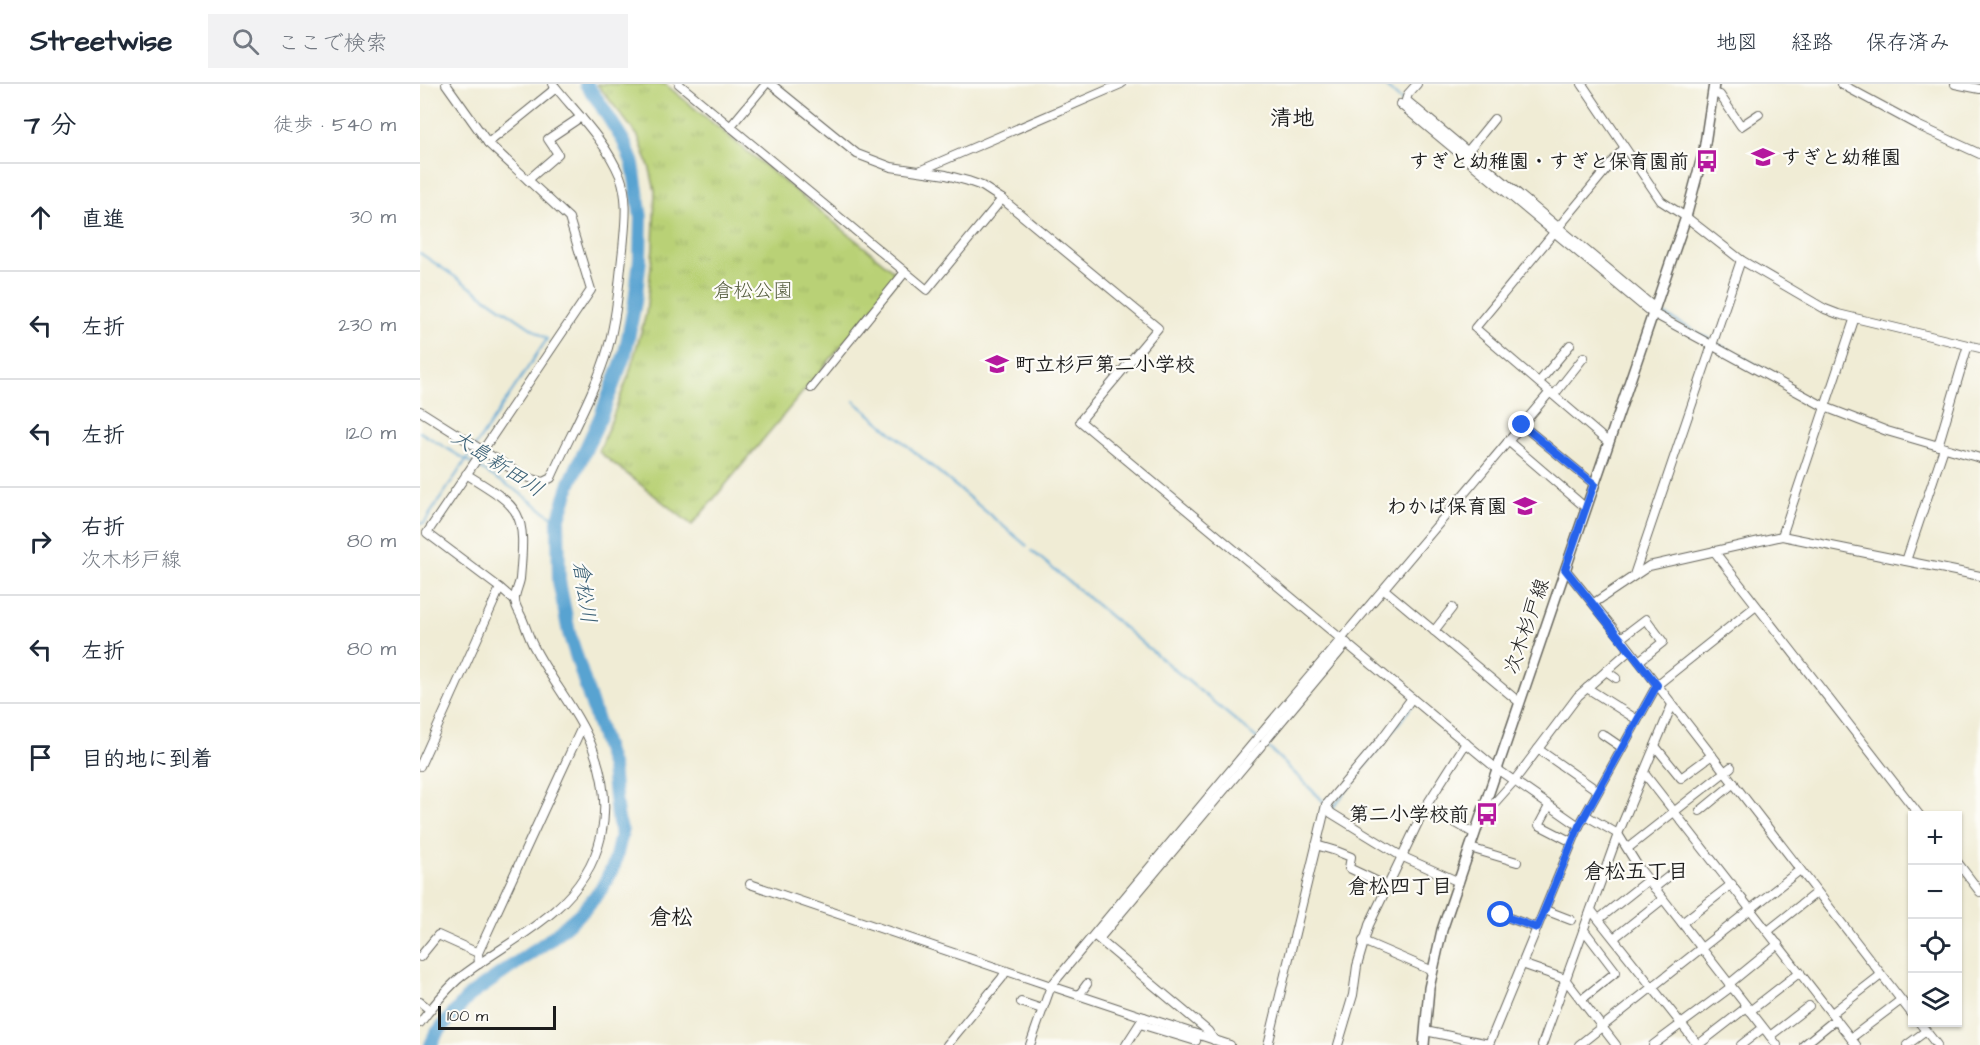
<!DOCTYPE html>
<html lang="ja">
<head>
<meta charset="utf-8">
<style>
	:root { --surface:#fff; --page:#f2f2f3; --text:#1f2937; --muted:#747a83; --line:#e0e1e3 }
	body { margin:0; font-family:"Architects Daughter","Klee One",sans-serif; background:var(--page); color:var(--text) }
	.controls { position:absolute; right:18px; bottom:18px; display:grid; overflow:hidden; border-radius:0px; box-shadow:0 2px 4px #0004 }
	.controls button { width:54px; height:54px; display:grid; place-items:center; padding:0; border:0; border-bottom:2px solid var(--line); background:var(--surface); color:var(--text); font:30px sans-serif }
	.scale { position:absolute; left:18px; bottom:15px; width:118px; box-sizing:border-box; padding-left:6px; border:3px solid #1c1c1c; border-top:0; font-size:16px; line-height:21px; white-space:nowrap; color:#1c1c1c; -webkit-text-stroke:4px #fdfcf7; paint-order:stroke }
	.stop { position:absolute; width:18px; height:18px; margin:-14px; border:4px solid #2563eb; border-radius:50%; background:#fff }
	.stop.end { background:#2563eb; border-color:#fff; box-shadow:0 2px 6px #0008 }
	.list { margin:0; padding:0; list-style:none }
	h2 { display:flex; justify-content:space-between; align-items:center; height:78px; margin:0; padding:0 24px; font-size:26px }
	h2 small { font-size:20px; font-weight:400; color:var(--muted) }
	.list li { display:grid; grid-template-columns:39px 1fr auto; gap:18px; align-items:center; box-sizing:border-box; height:108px; padding:0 24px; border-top:2px solid var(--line) }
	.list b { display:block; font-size:22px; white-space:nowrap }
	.list p { margin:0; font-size:20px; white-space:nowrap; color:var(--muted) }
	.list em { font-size:20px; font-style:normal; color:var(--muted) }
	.icon { flex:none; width:33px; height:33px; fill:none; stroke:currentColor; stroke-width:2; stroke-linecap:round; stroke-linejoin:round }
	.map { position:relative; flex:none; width:1560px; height:961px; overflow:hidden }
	header { display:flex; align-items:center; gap:36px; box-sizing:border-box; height:84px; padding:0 30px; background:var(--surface); border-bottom:2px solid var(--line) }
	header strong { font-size:28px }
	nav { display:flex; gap:33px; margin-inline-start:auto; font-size:21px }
	.search { width:420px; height:54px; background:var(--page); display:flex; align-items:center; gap:15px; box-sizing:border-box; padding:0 21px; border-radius:0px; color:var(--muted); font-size:22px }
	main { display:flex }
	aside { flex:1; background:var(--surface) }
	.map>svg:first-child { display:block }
	.park { fill:url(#park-tufts); stroke:#6a7649; stroke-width:1.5 }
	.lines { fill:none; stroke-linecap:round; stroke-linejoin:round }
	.stream { stroke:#59a3d1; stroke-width:2 }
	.river { stroke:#59a3d1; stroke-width:14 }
	.minor-casing { stroke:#66655d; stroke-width:10 }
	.major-casing { stroke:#66655d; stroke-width:12 }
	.minor { stroke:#fff; stroke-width:8 }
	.major { stroke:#fff; stroke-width:9 }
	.route { stroke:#2563eb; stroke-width:8 }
	.labels { text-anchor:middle; stroke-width:4.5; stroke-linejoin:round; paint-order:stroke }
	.poi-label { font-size:20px; font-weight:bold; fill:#1c1c1c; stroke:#fdfcf7; text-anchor:end }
	.park-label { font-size:20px; fill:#535b3c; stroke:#fdfcf7 }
	.street-label { font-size:20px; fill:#1c1c1c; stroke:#fdfcf7 }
	.water-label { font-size:21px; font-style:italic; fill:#3a6076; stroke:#fdfcf7 }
	.neighbourhood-label { font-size:21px; font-weight:bold; fill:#1c1c1c; stroke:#fdfcf7 }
	.quarter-label { font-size:22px; font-weight:bold; fill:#1c1c1c; stroke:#fdfcf7 }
</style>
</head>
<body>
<header>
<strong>Streetwise</strong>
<div class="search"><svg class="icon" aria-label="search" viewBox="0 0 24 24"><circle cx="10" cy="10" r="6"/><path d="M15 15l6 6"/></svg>ここで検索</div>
<nav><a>地図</a><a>経路</a><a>保存済み</a></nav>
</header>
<main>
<aside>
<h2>7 分<small>徒歩 · 540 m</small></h2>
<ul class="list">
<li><svg class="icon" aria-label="ahead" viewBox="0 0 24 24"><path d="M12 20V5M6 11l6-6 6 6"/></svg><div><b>直進</b></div><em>30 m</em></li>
<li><svg class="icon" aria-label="left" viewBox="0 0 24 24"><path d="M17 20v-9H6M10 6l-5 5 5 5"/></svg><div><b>左折</b></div><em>230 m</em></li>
<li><svg class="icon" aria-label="left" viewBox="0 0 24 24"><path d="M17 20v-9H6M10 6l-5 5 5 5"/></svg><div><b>左折</b></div><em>120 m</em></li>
<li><svg class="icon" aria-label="right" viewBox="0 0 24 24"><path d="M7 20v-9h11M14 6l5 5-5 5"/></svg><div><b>右折</b><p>次木杉戸線</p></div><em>80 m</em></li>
<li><svg class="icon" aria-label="left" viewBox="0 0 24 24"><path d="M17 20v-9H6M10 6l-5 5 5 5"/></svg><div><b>左折</b></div><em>80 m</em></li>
<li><svg class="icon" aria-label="arrive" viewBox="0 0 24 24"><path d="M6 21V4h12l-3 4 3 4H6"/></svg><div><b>目的地に到着</b></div></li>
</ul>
</aside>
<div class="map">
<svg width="1560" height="961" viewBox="0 0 1560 961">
	<defs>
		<pattern id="park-tufts" width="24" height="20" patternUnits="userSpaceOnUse" patternTransform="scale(1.5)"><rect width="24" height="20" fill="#b9d176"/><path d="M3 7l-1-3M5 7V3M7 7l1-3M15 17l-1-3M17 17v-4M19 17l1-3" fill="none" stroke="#9eb366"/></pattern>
	</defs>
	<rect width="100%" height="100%" fill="#fdfcf7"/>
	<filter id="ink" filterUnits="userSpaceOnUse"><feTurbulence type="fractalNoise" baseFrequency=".0167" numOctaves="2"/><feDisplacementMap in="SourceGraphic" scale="12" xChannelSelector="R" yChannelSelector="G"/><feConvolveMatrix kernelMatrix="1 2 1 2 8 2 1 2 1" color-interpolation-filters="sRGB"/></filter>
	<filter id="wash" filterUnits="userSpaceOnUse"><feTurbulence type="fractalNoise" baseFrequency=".008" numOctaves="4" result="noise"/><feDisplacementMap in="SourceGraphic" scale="24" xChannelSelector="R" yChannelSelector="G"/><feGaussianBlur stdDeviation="1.35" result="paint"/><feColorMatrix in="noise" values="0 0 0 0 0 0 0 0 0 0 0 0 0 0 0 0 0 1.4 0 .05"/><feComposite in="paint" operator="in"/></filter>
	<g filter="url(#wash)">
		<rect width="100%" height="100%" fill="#f0ecd5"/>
		<path class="park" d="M177,0H245L476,189L478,194L272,441L179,368L209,290L226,230L233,163L235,107L230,85L218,52Z"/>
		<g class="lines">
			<g class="stream">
				<path d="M963,0L983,18"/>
				<path d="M0,169L127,255L4,439H0"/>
				<path d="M1238,227L1291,256"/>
				<path d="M1296,259L1354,291"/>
				<path d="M434,317L607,462"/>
				<path d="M0,348L97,407L138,437"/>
				<path d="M612,467L851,666L905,719"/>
				<path d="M912,725L992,622"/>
			</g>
			<path class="river" d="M11,961L16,950L49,912L128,857L163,827L182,804L194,781L202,748L197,732L192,684L149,549L139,497L138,437L150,399L180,334L205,270L215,218L220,175L221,134L213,80L204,58L179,18L166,0"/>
		</g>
	</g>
	<g filter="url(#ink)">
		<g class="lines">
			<g class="minor-casing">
				<g id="minor">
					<path d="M259,0L507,206L582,115"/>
					<path d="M351,0L437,70L471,83L526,91L548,97L562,102L582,115L738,244L660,337L1077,685L1159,742"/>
					<path d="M997,0L988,10L986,16L1235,224"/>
					<path d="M1162,0L1241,117L1266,133L1321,176L1405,225L1418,230L1560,264"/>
					<path d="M1421,0L1499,42L1560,70"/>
					<path d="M1535,0L1560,5"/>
					<path d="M1294,10L1300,11L1321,42L1339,30"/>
					<path d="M980,20L1229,227L1405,323L1467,347L1560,374"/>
					<path d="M310,43L346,0"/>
					<path d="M68,59L136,4"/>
					<path d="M1048,67L1074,35"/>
					<path d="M499,87L701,0"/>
					<path d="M108,96L138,70L128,55L161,33"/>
					<path d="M1119,298L1150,261"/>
					<path d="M391,304L485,188"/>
					<path d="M1134,311L1164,273"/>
					<path d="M0,327L103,392L123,398L131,394C149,353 176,306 188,264C197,232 199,198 203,165C205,141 209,115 200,92C185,56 157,30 133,0"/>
					<path d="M1102,341L1174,400"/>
					<path d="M1088,357L1166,424"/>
					<path d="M1188,358L1055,244L1204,64"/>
					<path d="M1518,362L1548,261"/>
					<path d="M1362,452L1434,236"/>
					<path d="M1294,467L1500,732"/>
					<path d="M1486,477L1524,364"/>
					<path d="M1145,485L1201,554L1492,930"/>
					<path d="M1214,491L1321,176"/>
					<path d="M80,504L95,517"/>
					<path d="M964,505L1099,618"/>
					<path d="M1174,519L1229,482L1362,452L1560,492"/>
					<path d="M1014,547L1032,524"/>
					<path d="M1201,554L1226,535L1243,558L1219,577"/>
					<path d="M1186,587L1196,594"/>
					<path d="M1167,604L1216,635"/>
					<path d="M1182,650L1201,663"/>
					<path d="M845,657L927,559"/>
					<path d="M1235,662L1261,694L1292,671"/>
					<path d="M1118,665L1178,707"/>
					<path d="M0,682L80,504L7,449L171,206L149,134L68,59L26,0"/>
					<path d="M1224,689L1436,961"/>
					<path d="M906,721L911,729L981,772L1039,798"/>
					<path d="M1006,722L1055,750"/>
					<path d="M1129,722L1119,741L1152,758"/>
					<path d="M1280,727L1314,699"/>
					<path d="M1165,731L1198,750L1219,784L1357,961"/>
					<path d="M1062,733L1094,697L1158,612L1210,566"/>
					<path d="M896,761L916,767L931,773L929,784L967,802"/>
					<path d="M1050,764L1097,778"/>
					<path d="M1208,764L1311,683"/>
					<path d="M1538,779L1560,808"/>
					<path d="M330,800L631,902L610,961"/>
					<path d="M1234,804L1257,786"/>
					<path d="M1125,826L1151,836"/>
					<path d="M1171,826L1278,961"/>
					<path d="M1081,831L1117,844"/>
					<path d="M1179,835L1228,796"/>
					<path d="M1262,839L1312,800"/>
					<path d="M1348,847L1397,808"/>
					<path d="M675,852L788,947L794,956"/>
					<path d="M1194,854L1243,815"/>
					<path d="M679,855L841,662"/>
					<path d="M943,857L1013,887"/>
					<path d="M0,873L18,851L58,869"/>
					<path d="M59,880L58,869L162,643"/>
					<path d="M1102,880L1145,895L1196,961"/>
					<path d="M1309,900L1358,860"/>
					<path d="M659,911L667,900"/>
					<path d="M1161,916L1196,888L1164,846"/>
					<path d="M0,918L10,926"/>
					<path d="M601,918L622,925"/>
					<path d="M1330,927L1380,888"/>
					<path d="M1412,929L1461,891"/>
					<path d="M724,933L631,902L835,657L1130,308"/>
					<path d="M1499,938L1517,961"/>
					<path d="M0,939C12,923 26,905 42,892C72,869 107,851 135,826C184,783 196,726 173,665C159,629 132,598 114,563C109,554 106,543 102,534C100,529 95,522 95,517C94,510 99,502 100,495C106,427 103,425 46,390"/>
					<path d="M720,940L776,957"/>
					<path d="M1005,947L1069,960L1159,742L1237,601L1336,522"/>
					<path d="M1350,952L1389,922"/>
					<path d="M1431,954L1481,916"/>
					<path d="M527,961L582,894L586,887"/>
					<path d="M706,961L724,933L810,961"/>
					<path d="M848,961L906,721L960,657L992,614"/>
					<path d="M918,961L933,911L937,882L949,841L1006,722L1046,659"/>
					<path d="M1122,961L1198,750L1252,621"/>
					<path d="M1159,961L1380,786"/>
					<path d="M1233,961L1311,903"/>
					<path d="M1278,961L1327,923"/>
					<path d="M1321,961L1343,944"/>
					<path d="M1384,961L1416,935"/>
					<path d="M1487,961L1506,947"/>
				</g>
			</g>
			<g class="major-casing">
				<path id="major" d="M1004,961L1009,904L1022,846L1266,133L1284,66L1294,0"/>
			</g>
			<use href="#minor" class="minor"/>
			<use href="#major" class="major"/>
		</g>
	</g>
	<g class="lines" filter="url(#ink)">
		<path class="route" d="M1081,831L1117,844L1159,742L1237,601L1145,485L1174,400L1102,341"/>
	</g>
	<defs>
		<g id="school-bare" transform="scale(1.8)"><path d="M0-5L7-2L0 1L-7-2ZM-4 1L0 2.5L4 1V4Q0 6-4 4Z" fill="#b5179e" stroke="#fdfcf7" stroke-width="2.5" paint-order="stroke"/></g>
		<g id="bus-bare" transform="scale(1.8)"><path d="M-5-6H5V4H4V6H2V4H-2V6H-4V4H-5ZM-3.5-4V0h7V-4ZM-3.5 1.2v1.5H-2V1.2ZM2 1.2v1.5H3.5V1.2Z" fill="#b5179e" stroke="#fdfcf7" stroke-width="2.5" paint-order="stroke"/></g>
	</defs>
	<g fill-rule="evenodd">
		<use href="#school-bare" x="1343" y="73"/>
		<use href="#bus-bare" x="1287" y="77"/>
		<use href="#school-bare" x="577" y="280"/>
		<use href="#school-bare" x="1105" y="422"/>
		<use href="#bus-bare" x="1067" y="730"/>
	</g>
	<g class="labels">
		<g class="poi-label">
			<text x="1361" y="80" text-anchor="start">すぎと幼稚園</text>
			<text x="1269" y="84">すぎと幼稚園・すぎと保育園前</text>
			<text x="595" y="287" text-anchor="start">町立杉戸第二小学校</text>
			<text x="1087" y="429">わかば保育園</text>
			<text x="1049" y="737">第二小学校前</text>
		</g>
		<g class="park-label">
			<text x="333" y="213">倉松公園</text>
		</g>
		<g class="street-label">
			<text transform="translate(1106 542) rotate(-71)" y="7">次木杉戸線</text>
		</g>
		<g class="water-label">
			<text transform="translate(78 379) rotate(33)" y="7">大島新田川</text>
			<text transform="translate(165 508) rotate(82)" y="7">倉松川</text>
		</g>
		<g class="neighbourhood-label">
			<text x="1216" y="794">倉松五丁目</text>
			<text x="980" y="809">倉松四丁目</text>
		</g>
		<g class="quarter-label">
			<text x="872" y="41">清地</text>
			<text x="251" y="840">倉松</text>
		</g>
	</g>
</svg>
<div class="controls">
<button>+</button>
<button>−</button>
<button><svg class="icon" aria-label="locate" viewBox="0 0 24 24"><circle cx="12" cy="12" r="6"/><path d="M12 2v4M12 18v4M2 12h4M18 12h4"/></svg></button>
<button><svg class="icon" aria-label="layers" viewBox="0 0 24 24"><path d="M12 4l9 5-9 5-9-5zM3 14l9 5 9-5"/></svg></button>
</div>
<div class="scale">100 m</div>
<div class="stop" style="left:1081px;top:831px"></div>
<div class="stop end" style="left:1102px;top:341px"></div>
</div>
</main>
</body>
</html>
